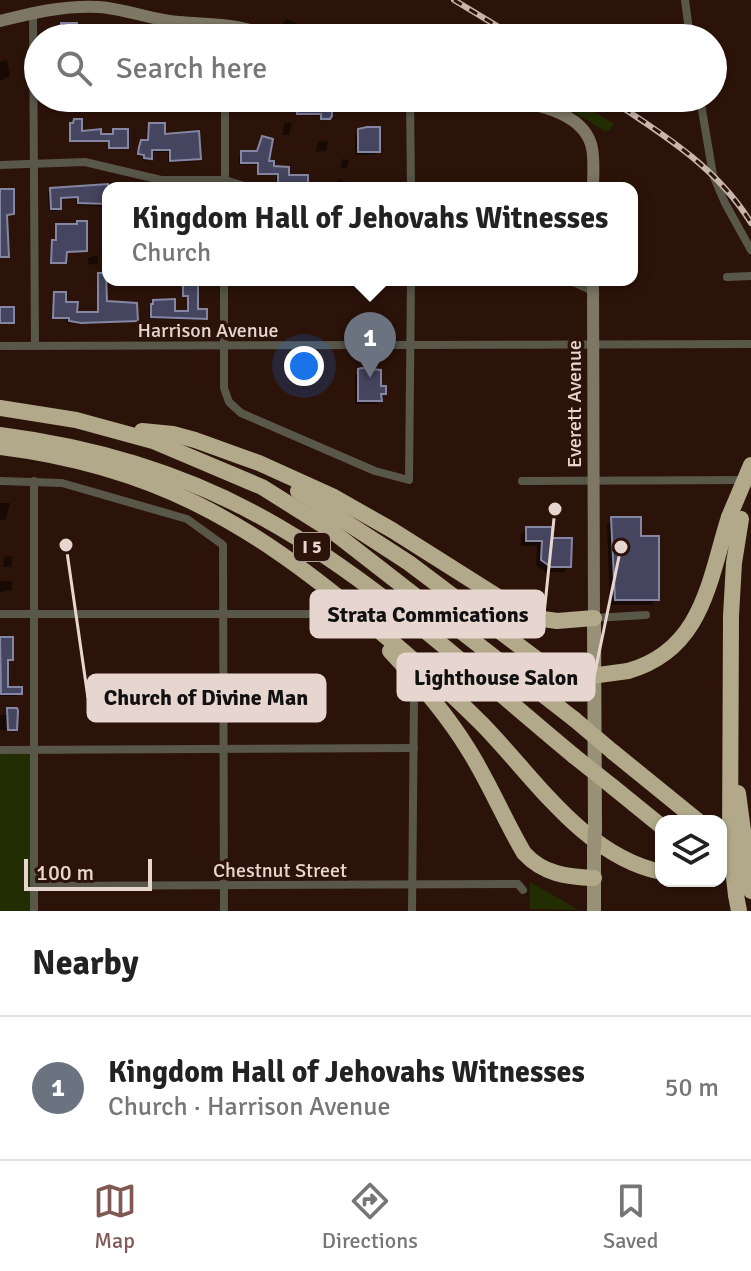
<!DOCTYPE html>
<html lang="en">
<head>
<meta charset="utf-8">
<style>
	:root { --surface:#fff; --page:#f6f6f6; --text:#222; --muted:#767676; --line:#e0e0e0; --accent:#815953 }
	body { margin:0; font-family:Signika,sans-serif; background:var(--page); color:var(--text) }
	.controls { position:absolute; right:24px; bottom:24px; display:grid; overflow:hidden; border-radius:16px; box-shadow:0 2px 6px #0004 }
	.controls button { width:72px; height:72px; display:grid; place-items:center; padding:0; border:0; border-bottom:2px solid var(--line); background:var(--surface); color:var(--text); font:40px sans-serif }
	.scale { position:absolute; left:24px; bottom:20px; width:128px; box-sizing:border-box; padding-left:8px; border:4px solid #e7d6cf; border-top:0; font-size:22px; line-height:28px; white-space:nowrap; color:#e7d6cf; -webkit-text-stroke:6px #2c130a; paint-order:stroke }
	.you { position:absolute; left:304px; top:366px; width:28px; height:28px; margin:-20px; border:6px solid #fff; border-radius:50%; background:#1a73e8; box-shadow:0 0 0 12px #1a73e833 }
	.badge { display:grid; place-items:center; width:52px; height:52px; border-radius:50%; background:var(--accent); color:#fff; font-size:26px; font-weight:700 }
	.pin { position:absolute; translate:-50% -66px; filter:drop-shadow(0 2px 4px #0008) }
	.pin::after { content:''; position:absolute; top:42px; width:28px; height:24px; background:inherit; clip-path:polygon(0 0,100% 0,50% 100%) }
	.popup { position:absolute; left:102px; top:182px; width:536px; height:104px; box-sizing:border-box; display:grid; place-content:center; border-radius:16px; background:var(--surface); filter:drop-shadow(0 2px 6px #0005); font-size:26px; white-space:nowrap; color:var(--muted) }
	.popup b { font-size:30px; color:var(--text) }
	.popup::after { content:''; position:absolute; left:50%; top:100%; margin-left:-16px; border:16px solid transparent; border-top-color:var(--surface) }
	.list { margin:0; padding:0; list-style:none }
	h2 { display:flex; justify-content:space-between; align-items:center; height:104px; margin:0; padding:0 32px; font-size:34px }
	h2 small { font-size:26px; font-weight:400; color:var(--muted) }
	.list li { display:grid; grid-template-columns:52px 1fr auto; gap:24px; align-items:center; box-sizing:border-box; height:144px; padding:0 32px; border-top:2px solid var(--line) }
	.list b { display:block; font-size:30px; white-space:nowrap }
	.list p { margin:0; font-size:26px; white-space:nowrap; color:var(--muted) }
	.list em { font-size:26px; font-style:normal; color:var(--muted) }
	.icon { flex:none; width:44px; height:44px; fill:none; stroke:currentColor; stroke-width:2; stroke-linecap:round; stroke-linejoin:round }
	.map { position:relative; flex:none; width:751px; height:911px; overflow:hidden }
	.search { position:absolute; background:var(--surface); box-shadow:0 2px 6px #0004; left:24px; right:24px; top:24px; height:88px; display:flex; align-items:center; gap:20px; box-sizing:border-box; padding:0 28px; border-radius:44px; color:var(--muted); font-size:30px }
	.sheet { height:248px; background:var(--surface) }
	nav { display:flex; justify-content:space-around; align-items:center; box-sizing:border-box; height:112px; border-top:2px solid var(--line); background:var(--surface); font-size:22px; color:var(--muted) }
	nav a { display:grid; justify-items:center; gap:4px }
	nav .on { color:var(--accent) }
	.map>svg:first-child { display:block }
	.green { fill:#222d02 }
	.shadow { fill:#0007 }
	.building { fill:#45455f; stroke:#8586a3; stroke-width:2 }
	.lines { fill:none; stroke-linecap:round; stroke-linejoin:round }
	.street { stroke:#59564a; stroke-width:8 }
	.secondary { stroke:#7d7764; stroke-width:12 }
	.primary { stroke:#989178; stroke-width:14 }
	.highway { stroke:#b1a98a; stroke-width:16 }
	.rail-casing { stroke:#c8b5ae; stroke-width:6 }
	.rail { stroke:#2c130a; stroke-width:3; stroke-dasharray:9; stroke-linecap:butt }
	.primary-bridge { stroke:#989178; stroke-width:14 }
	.highway-bridge { stroke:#b1a98a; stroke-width:16 }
	.labels { text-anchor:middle; stroke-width:7; stroke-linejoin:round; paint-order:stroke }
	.shield { fill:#2c130a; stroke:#af9c94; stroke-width:2 }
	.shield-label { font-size:18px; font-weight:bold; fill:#e7d6cf }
	.street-label { font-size:20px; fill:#e7d6cf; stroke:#2c130a }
	.leader { fill:none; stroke:#e7d6cf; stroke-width:3 }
	.callout-dot { fill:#e7d6cf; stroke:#2c130a; stroke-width:3 }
	.callout { fill:#e7d6cf; stroke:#e7d6cf; stroke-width:3 }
	.callout-label { font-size:22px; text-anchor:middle; font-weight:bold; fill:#111 }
</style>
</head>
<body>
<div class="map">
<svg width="751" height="911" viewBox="0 0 751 911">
	<rect width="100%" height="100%" fill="#2c130a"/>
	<g class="green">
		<path d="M580,103L614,124L610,130L604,131L574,112Z"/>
		<rect x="0" y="750" width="34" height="161"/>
		<path d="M530,882L577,909V910L530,909Z"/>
	</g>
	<g class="shadow">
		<path d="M286,19L298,24L292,35L280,29Z"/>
		<path d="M314,32H321V38H312Z"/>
		<path d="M7,60L10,76L0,81V62Z"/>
		<path d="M166,98H203V99L174,101L172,108H167Z"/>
		<path d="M277,98H286V99L277,102Z"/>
		<path d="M298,100L307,107H330L328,118L320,121V116L296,115Z"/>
		<rect x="81" y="103" width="5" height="8"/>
		<path d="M243,104V110L237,111V105Z"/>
		<path d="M75,121L80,133L112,136L114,131L126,147L108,149V142H69V127Z"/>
		<path d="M285,123H292L289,135H282Z"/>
		<path d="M149,125L163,136L199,159L196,161L168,163V152H150L148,161L142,160V157L137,156L139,145L146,142L147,127Z"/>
		<path d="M359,131L378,151L374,155H355V135Z"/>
		<path d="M262,138L267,163L272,168L306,186H322V188H296L276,184V175H257V165H239V156L256,153Z"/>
		<path d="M328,141L326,151L316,152L318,142Z"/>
		<path d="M342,159L349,160L347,168H340Z"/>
		<path d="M339,179L351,184L350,188H334Z"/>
		<path d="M108,189V207L76,205V199L59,200V208L56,211H49L48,193L51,190Z"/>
		<path d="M57,226L85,251L65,253L62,264H50L51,244L54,242Z"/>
		<path d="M98,255V263L89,265L88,258Z"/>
		<path d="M99,275L105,303L136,320L134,322L78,324L67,323V319H52L55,294L75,314H97V277Z"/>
		<path d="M182,280H192L197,311L205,318L203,320L149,319V308L154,302L173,313H187V297H182Z"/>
		<path d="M359,371L384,393L376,404H355V375Z"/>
		<path d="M0,503H10L6,519L0,520Z"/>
		<path d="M612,519L639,538L657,599L651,605H610L607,525Z"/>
		<path d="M527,529L550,540L569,566L564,572H545L536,566L537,546H521V535Z"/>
		<path d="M5,556L13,557L11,567H3Z"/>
		<path d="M0,581H12V590L0,592Z"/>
		<path d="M0,639H11V659L6,661L7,689L20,694L17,696H0Z"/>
		<path d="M8,710L15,729L13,732L0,729V715H6Z"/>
	</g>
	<g class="building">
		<path d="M61,23H77L76,35H73V38H61Z"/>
		<path d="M297,98H309V105H332V116L330,119H321V114H297Z"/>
		<path d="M74,119H82V131L101,129V134H113V129H128V148H109V141H70V123H73Z"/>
		<path d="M149,123H165V134L199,131L201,159L170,161V150H152V159L144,158V155L138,154L139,147L141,140H148Z"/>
		<path d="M367,127H380V152H358V129Z"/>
		<path d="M262,136L273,139L269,161H274V166L289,167V175H308V188L278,183V174H258V163H241V151H257Z"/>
		<path d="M108,184V204L78,203V197L61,198V209H51L50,188Z"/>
		<path d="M0,189H14V214L7,215L9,257H0Z"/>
		<path d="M77,221H87V251L67,252L66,263H51L52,240H56V224H77Z"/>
		<path d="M98,273H106L107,301L137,303L138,321L81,323L69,321V318H53L54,292H66V302H78L77,312H98Z"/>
		<path d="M183,280H194V284H198V309H207V319L151,317V304H153V300L175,299V311H188V296H183Z"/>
		<rect x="0" y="307" width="14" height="16"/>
		<path d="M361,368L381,370V386H386V394H381L382,401H358V369Z"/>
		<path d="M611,517H641V536H659V600H615Z"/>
		<path d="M526,527H552V538H572L571,567H551L541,560L542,541H526Z"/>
		<path d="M0,637H13V660H8V687H22V694H1Z"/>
		<path d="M7,708H17L18,711L17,730H8Z"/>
	</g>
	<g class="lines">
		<g class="street">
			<path d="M685,0L690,38"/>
			<path d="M33,13L35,346"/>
			<path d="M225,98V188"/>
			<path d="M410,98L411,188"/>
			<path d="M700,98L713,175L725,203L751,250"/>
			<path d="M0,165L85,162L161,180H225L251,188"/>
			<path d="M727,277L751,276"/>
			<path d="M224,280V388L229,402L241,413L375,471L409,480L411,280"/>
			<path d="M569,280L593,291"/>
			<path d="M0,346L751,344"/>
			<path d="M0,481L62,483L187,519L223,545L224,911"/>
			<path d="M34,481V911"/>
			<path d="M522,481L746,480"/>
			<path d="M0,614H325"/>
			<path d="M594,618L646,615"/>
			<path d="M0,750L414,748"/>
			<path d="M34,886L518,884L523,890"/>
			<path d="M412,911L414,695"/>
		</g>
		<g class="secondary">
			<path d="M0,21C32,13 65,5 99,7C126,9 152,20 179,22C211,25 242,23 271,38"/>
			<path d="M498,98C528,103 580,109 591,144C595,157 593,174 593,188"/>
			<path d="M593,280L594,618"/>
		</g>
		<g class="primary">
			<path d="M594,618L595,829"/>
			<path d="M594,911V849"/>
		</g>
		<g class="highway">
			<path d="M0,408L76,420L153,441L262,487L332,531L574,719"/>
			<path d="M142,431L173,434L195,440L259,463L332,496L392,530L506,602L536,618L557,621L594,618"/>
			<path d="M0,435C93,447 183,473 265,519C377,581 476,675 574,756"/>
			<path d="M0,447C153,466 249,522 365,619C406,653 445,687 482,724C534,777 584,856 661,872"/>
			<path d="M298,491L409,563L542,663L566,674"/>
			<path d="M390,651C419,682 446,713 468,749C489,782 504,819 524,853C543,874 567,877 594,878"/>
			<path d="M628,671C703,650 709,580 729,517"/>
			<path d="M613,752L698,821"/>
			<path d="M613,787L661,826"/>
			<path d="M738,793L745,846"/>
			<path d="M730,843L731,616L734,563L741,519"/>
			<path d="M736,895L739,911"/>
		</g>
		<g class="rail-casing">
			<g id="rail">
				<path d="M454,0L517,38"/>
				<path d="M608,98C661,133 717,167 751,223"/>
			</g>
		</g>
		<use href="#rail" class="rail"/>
		<path class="primary-bridge" d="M594,849L595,829"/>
		<g class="highway-bridge">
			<path d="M729,517L751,465"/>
			<path d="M566,674L591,676L628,671"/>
			<path d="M574,719L613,752"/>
			<path d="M574,756L613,787"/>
			<path d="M730,843L736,895"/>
			<path d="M745,846L751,891"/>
		</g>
	</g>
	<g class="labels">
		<rect class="shield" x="294" y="533" width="36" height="28" rx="6"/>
		<g class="shield-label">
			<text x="312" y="553">I 5</text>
		</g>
		<g class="street-label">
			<text x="208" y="337">Harrison Avenue</text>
			<text transform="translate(574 404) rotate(-90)" y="7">Everett Avenue</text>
			<text x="280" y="877">Chestnut Street</text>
		</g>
	</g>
	<path class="leader" d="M555 509L544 614M621 547L594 677M66 545L88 698"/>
	<g class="callout-dot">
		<circle cx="555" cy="509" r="8"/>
		<circle cx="621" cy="547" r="8"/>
		<circle cx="66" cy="545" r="8"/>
	</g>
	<g class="callout">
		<rect x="311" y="591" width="233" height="46" rx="8"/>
		<rect x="398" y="654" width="196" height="46" rx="8"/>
		<rect x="88" y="675" width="237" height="46" rx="8"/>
	</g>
	<g class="callout-label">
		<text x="428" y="622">Strata Commications</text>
		<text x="496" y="685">Lighthouse Salon</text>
		<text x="206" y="705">Church of Divine Man</text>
	</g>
</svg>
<div class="controls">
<button><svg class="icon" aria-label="layers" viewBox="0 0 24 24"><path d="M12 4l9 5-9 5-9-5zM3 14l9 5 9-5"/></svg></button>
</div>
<div class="scale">100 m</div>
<div class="you"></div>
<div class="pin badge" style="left:370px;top:378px;background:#6b7280">1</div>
<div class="popup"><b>Kingdom Hall of Jehovahs Witnesses</b>Church</div>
<div class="search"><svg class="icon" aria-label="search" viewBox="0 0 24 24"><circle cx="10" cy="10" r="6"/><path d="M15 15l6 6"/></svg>Search here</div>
</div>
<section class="sheet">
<h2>Nearby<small></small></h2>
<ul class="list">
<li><span class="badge" style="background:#6b7280">1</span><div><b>Kingdom Hall of Jehovahs Witnesses</b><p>Church · Harrison Avenue</p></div><em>50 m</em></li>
</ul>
</section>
<nav>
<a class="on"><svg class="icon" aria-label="map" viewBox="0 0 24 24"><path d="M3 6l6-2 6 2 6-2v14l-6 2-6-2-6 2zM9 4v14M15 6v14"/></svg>Map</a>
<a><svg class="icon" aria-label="directions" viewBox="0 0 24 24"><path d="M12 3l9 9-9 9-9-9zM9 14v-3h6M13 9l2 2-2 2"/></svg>Directions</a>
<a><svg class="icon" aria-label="saved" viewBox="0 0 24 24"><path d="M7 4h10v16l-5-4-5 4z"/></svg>Saved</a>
</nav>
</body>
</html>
